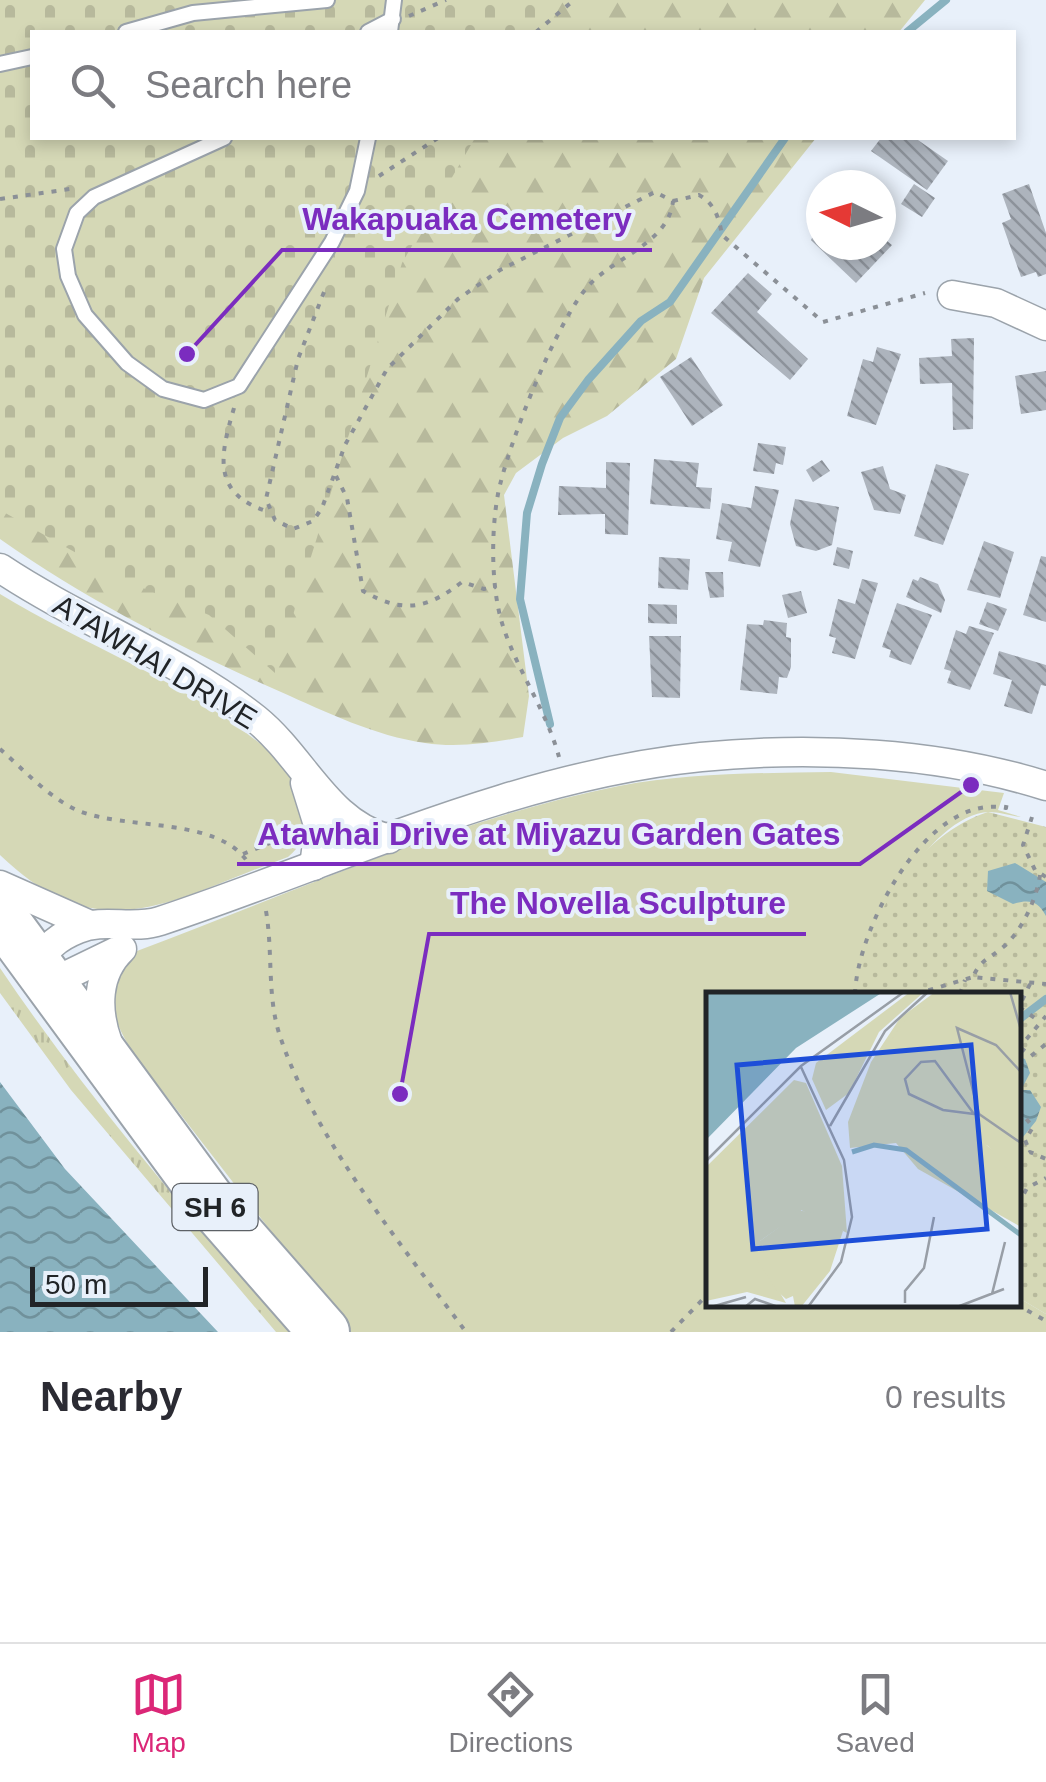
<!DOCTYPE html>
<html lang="en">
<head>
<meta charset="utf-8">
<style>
	:root { --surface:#fff; --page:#f2f2f3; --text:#2b2b33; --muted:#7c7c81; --line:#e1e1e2; --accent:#db2777 }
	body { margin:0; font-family:Arial,sans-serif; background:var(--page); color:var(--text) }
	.compass { position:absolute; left:806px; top:170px; width:90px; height:90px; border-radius:50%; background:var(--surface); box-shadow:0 5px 15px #0003; rotate:275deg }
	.scale { position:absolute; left:30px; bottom:25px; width:178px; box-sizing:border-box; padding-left:10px; border:5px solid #212427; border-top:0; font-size:28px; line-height:35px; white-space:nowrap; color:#212427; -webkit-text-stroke:8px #e8f0fa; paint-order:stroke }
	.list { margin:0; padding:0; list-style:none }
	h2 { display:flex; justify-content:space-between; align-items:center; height:130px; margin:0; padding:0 40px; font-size:42px }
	h2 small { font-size:32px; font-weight:400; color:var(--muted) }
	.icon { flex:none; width:55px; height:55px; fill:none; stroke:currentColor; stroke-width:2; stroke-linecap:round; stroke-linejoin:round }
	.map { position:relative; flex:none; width:1046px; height:1332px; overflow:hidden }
	.search { position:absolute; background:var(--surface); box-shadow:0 5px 15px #0003; left:30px; right:30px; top:30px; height:110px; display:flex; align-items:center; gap:25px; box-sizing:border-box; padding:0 35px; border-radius:0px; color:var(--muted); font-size:38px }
	.sheet { height:310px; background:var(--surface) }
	nav { display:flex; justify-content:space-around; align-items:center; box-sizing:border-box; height:140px; border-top:2px solid var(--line); background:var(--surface); font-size:28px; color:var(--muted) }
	nav a { display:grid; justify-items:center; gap:5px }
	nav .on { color:var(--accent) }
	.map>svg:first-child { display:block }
	.grass { fill:url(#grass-tufts) }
	.forest { fill:url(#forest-firs) }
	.cemetery { fill:url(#cemetery-stones) }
	.park { fill:#d5d8b6 }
	.garden { fill:url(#garden-dots) }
	.water { fill:url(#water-waves) }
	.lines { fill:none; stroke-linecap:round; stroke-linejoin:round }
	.stream { stroke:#89b2bf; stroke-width:8 }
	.building { fill:url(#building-back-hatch) }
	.lane-casing { stroke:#9ba3ab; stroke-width:18 }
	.street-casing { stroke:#9ba3ab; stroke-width:31 }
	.highway-casing { stroke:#9ba3ab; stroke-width:54 }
	.path { stroke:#8b9097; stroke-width:4; stroke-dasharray:5 8; stroke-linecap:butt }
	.lane { stroke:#fff; stroke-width:14 }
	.street { stroke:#fff; stroke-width:28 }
	.highway { stroke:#fff; stroke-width:50 }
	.labels { text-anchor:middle; stroke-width:8; stroke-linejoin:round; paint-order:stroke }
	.shield { fill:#e8f0fa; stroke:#5d6166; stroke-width:2.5 }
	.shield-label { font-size:28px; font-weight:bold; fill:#212427 }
	.street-label { font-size:30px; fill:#212427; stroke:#e8f0fa }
	.inset-river { fill:none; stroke:#89b2bf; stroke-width:5 }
	.inset-road { fill:none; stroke:#989ea6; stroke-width:2.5 }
	.view { fill:#1d4ed8; fill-opacity:0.15; stroke:#1d4ed8; stroke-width:5 }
	.inset-edge { fill:none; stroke:#212427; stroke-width:5 }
	.leader { fill:none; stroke:#7b2cbf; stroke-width:4 }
	.callout-dot { fill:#7b2cbf; stroke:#e8f0fa; stroke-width:4 }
	.callout-label { font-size:32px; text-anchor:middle; font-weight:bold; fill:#7b2cbf; stroke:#e8f0fa; stroke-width:8; stroke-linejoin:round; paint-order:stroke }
</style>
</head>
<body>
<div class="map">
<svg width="1046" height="1332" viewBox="0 0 1046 1332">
	<defs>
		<pattern id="grass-tufts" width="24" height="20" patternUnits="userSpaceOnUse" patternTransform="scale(2.5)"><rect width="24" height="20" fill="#d5d8b6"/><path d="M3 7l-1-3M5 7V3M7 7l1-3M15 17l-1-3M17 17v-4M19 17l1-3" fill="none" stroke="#b7b99c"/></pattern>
		<pattern id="forest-firs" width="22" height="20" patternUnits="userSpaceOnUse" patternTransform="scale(2.5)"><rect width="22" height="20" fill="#d5d8b6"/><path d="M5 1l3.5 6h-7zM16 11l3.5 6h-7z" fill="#b7b99c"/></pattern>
		<pattern id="cemetery-stones" width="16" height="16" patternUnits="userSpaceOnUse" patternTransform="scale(2.5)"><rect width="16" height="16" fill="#d5d8b6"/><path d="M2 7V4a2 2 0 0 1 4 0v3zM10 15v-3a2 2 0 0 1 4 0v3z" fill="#b7b99c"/></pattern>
		<pattern id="garden-dots" width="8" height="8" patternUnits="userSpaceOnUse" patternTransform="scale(2.5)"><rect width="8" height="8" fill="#d5d8b6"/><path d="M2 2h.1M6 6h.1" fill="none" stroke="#b7b99c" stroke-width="1.8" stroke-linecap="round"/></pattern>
		<pattern id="water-waves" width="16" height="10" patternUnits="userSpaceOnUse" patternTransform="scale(2.5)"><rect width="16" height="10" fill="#89b2bf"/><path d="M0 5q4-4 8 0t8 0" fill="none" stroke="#70919b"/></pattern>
		<pattern id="building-back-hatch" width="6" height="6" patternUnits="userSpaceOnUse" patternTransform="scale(2.5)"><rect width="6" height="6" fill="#adb4bd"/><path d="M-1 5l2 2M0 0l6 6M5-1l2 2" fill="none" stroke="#8c929a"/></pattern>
	</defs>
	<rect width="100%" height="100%" fill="#e8f0fa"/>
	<path class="grass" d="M0,968C87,1097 189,1215 290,1332H276L71,1090L0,993Z"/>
	<g class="forest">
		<path d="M410,0H925L899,32H400Z"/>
		<path d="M399,138H816L704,278L676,359L607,416L563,438L516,473L504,495L529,696L523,737C491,743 457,748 425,743C375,736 326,712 281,692C183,649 88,601 0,539V299Z"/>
	</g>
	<path class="cemetery" d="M0,0H556L537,32H32V138H475L402,263L275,673L209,615L126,581L0,510Z"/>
	<g class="park">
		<path d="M0,594C85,646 187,682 264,747C293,771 325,828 288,857C173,898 103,954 0,855Z"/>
		<path d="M831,772L1004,793L998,810L1021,817C1011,816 999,812 989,812C928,814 861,942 861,994H708V1304H1018L1019,1298L1046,1314V1332H349L136,1057C110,1018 100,988 137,951C294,892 454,819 619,786C689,773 761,773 831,772Z"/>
	</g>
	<path class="garden" d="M988,812L1046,827V1314L1019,1298L1018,994H861C860,922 918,834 988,812Z"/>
	<g class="water">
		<path d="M1015,863L1046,882V916C1038,901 1029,899 1013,904L987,891L988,871Z"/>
		<path d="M1019,1057L1025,1059L1030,1073L1021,1090H1030L1041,1107L1036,1121L1019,1142Z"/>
		<path d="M0,1082L65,1169L218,1332H0Z"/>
	</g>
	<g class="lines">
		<g class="stream">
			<path d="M907,32L946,0"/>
			<path d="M550,724L520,599L527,513L542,464L560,418L588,380L641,321L670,302L785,138"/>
			<path d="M1021,1018L1046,999"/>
		</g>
	</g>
	<g class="building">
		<path d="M881,138H915L948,161L927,190L871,151Z"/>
		<path d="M914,184L935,198L922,217L901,204Z"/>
		<path d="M1029,184L1046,233V274L1038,277L1036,272L1021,277L1002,223L1011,219L1002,194Z"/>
		<path d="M821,220V245H881V236L892,245L856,283L811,240Z"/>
		<path d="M748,273L772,294L757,312L808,359L790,380L711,313Z"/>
		<path d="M974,338L973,429L953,430L952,383L920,384L919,358L952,356L951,339Z"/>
		<path d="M877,347L901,354L876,425L847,416L863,359L873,362Z"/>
		<path d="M691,357L723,405L692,426L660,377Z"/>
		<path d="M1046,371V410L1021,414L1015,376Z"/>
		<path d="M758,443L786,447L783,465L776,463L774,474L753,471Z"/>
		<path d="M654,459L699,463L696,487L712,488L710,509L650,504Z"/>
		<path d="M822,460L830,471L813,482L806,470Z"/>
		<path d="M606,462L630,463L628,535L605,534V514L558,515L559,486L606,488Z"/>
		<path d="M936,464L969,474L943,545L914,536Z"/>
		<path d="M883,466L890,489L906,495L900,514L874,510L861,472Z"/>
		<path d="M755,486L779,490L760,567L728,561L732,542L716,539L722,503L751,508Z"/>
		<path d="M795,499L839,507L832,545L816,551L796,546L790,524Z"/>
		<path d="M984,541L1014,552L1000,598L967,590Z"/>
		<path d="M837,547L853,551L849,569L833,565Z"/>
		<path d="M1041,556L1046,557V622L1023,615Z"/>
		<path d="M659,557L690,559L688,590L658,588Z"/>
		<path d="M705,572H723L724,597L710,598Z"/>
		<path d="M920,577L938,584L945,600L941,613L906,597L913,579L918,581Z"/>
		<path d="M862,579L878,583L855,659L832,653L836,638L829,636L838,599L855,604Z"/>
		<path d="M801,591L807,613L788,618L782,595Z"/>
		<path d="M987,602L1007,609L998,631L979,624Z"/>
		<path d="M897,603L932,615L911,665L889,657L891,650L882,647Z"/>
		<path d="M648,604L677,605V624L648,623Z"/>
		<path d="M764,620L787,623L786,637L791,638V667L787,678L779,677L777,694L740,690L747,624L763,625Z"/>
		<path d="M969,626L994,633L970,690L947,683L951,671L944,669L956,630L966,634Z"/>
		<path d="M649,636H681L680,698L652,697Z"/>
		<path d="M999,651L1046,665V686L1041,685L1032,714L1004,706L1012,680L993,674Z"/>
	</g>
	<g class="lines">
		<g class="lane-casing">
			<g id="lane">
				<path d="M126,32L193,13L327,0"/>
				<path d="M368,32L393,19"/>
				<path d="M390,32L394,0"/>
				<path d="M0,64L32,57"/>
				<path d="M224,138L94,197L77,213L64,249L68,276L85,315L127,363L163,389L204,400L239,386L332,242L357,191L368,138"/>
			</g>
		</g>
		<g class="street-casing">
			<g id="street">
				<path d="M952,295L996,303L1046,326"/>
				<path d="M0,568C81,622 181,659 256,719C304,758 327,823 389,839"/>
				<path d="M305,783L319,828L314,866"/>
				<path d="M0,885L90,925"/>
				<path d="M119,950L55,981L40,971C41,949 58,937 78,929C104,918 133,930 160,921C338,862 512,776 701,757C813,746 939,752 1046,786"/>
				<path d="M108,1043C96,1010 96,974 122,949"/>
			</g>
		</g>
		<g class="highway-casing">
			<path id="highway" d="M0,915L213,1205L324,1332"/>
		</g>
		<g class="path">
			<path d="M409,16L446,0"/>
			<path d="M536,32L574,0"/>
			<path d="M379,176L438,138"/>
			<path d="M0,199L77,188"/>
			<path d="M673,201L699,195C715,204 719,218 722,235L823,322L925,293"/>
			<path d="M324,292L298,359L266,499L275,520L293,529L313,521L322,508L345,445L387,369L458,299L500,270L655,192L673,201C669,242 616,257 590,284C558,317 507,447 498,494C491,531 491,587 502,623C516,669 546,709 559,757"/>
			<path d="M234,408C220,456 211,494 269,512"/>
			<path d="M336,476L347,498L363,591C403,614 427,609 462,582L484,589L496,587"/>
			<path d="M0,749C24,770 49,798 79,811C127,830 216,817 247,861"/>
			<path d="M1032,817L1023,845L1035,870L1046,877"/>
			<path d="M243,854L294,833"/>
			<path d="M1040,875C1037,898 1021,933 1002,948C989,959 980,960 973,977L1046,984"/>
			<path d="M266,911C273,952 267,994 279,1033C311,1134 403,1247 466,1332"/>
			<path d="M1030,984L1019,1007L1039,1021"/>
			<path d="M855,994C857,929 927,792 1006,808L1007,802"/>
			<path d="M916,994L973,977"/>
			<path d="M960,994L965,980"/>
			<path d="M1021,1048L1031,1056L1046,1044"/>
			<path d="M1018,1049L1046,1016"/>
			<path d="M1018,1109L1033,1127L1025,1140L1030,1152"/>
			<path d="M1018,1160L1030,1152L1046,1159"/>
			<path d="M1018,1205L1027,1188L1046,1178"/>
			<path d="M1018,1210V1225"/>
			<path d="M1016,1304L1046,1321"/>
			<path d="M671,1332L708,1294"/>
		</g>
		<use href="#lane" class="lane"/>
		<use href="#street" class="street"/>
		<use href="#highway" class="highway"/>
	</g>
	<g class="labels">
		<rect class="shield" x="172.5" y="1184" width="85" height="46" rx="8"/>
		<g class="shield-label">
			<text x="215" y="1217">SH 6</text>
		</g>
		<g class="street-label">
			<text transform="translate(155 662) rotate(31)" y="10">ATAWHAI DRIVE</text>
		</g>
	</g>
	<g transform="translate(706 992)">
		<rect width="315" height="315" fill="#e8f0fa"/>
		<path d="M229,0H315L247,125L315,182V235L212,177L190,151L144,156L142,130L165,70L194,26Z" fill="#d5d8b6"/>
		<path d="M247,0H315V194L282,154L225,127L151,111L175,62L203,23Z" fill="#d5d8b6"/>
		<path d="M204,0H218L173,40L143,101L120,118L106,87L110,71ZM88,88L100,91L136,174L141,241L95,218L94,234L74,235L54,249L60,277L80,311L41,300L0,309V175Z" fill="#d5d8b6"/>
		<path d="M89,218L119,222L137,239L124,279L95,315H89L87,304L80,307L71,299L50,266L54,249L76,233L94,234Z" fill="#d5d8b6"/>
		<path d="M0,0H177L90,56L0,148Z" fill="#89b2bf"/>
		<path class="inset-river" d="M146,160L168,153L200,158L315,243"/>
		<path class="inset-road" d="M304,0L315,38M95,75L138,168L146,225L135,270L102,315M268,122L229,69L215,70L199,87L203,102L237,118L268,122H273L315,151M273,122L251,36L290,53L315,80M124,134L179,39L222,0M0,169L95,74L198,0M286,302L299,250M199,311V299L218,276L228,225M5,315L40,305M39,315L49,307L72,315M187,315H243M251,315L298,297"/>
		<path class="view" d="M265,53L281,237L47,257L31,73Z"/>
		<rect width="315" height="315" class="inset-edge"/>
	</g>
	<path class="leader" d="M187 354L282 250H652M971 785L860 864H237M400 1094L429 934H806"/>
	<g class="callout-dot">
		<circle cx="187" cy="354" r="10"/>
		<circle cx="971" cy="785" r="10"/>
		<circle cx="400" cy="1094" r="10"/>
	</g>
	<g class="callout-label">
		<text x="467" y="230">Wakapuaka Cemetery</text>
		<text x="549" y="845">Atawhai Drive at Miyazu Garden Gates</text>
		<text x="618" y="914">The Novella Sculpture</text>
	</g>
</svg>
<svg class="compass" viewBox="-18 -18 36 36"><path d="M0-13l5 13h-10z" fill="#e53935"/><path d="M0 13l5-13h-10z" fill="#7c7c81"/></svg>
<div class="scale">50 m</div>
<div class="search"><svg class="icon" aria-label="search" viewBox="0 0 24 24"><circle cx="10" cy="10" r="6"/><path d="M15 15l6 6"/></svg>Search here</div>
</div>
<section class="sheet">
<h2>Nearby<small>0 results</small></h2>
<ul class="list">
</ul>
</section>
<nav>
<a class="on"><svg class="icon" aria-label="map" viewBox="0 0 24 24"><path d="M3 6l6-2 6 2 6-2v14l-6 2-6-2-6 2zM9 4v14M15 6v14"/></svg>Map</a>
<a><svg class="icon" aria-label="directions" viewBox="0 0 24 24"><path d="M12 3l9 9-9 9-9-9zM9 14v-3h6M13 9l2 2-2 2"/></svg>Directions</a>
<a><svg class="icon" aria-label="saved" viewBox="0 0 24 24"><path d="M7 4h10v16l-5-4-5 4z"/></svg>Saved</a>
</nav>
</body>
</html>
